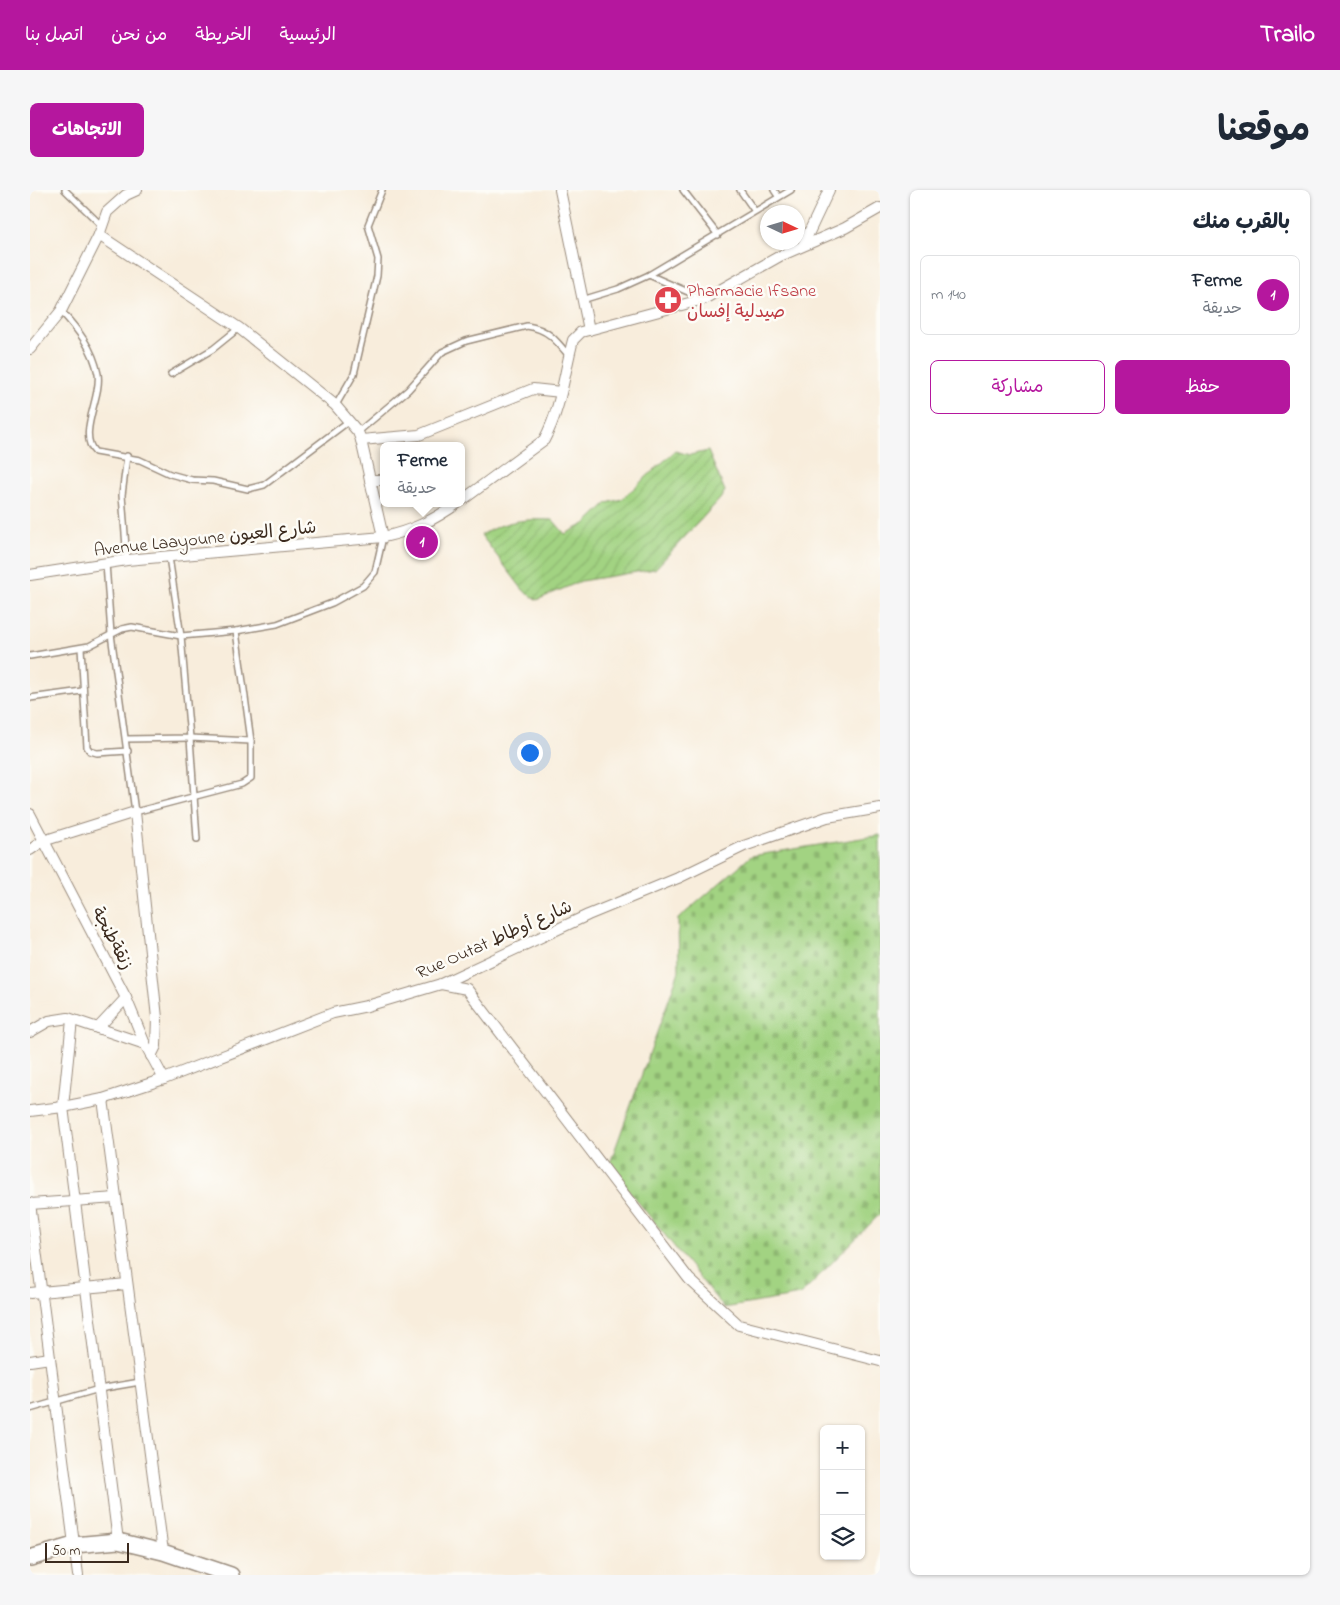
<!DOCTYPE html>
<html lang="ar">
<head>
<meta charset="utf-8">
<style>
	:root { --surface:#fff; --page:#f6f6f7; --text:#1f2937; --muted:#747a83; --line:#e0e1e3; --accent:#b5179e }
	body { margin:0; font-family:"Indie Flower","Playpen Sans Arabic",sans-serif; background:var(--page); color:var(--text); direction:rtl }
	.controls { position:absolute; right:15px; bottom:15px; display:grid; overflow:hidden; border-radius:8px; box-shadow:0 1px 4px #0004 }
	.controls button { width:45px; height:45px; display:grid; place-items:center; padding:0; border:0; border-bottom:1px solid var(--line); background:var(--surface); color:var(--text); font:25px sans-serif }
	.compass { position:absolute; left:730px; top:15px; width:45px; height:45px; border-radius:50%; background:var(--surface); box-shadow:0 1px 4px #0004; rotate:94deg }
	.scale { position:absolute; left:15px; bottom:12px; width:84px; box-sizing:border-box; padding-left:5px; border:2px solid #3b2a1e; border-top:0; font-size:14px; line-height:18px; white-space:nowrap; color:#3b2a1e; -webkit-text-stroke:4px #fdfcf7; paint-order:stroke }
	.you { position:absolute; left:499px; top:562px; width:18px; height:18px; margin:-12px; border:4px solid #fff; border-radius:50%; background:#1a73e8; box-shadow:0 0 0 8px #1a73e833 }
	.badge { display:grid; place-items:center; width:32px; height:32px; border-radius:50%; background:var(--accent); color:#fff; font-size:16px; font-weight:700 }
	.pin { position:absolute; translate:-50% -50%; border:2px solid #fff; box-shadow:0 1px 5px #0006 }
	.popup { position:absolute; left:350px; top:252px; width:85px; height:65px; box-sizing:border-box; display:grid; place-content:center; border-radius:8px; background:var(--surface); filter:drop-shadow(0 1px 4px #0005); font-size:16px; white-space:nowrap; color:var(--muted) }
	.popup b { font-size:19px; color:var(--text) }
	.popup::after { content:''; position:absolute; left:50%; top:100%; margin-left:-10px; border:10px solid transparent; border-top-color:var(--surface) }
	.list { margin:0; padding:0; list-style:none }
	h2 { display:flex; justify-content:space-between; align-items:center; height:65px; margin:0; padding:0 20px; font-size:21px }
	h2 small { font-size:16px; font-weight:400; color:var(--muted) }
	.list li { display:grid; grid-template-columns:32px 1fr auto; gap:15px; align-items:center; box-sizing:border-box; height:80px; margin:0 10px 10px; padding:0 10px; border:1px solid var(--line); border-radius:8px }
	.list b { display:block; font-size:19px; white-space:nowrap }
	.list p { margin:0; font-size:16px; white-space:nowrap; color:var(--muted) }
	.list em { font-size:16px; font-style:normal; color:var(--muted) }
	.actions { display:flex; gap:10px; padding:15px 20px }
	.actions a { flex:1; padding:11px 0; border:1px solid var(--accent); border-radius:8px; text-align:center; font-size:18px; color:var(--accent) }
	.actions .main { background:var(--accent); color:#fff }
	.icon { flex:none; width:28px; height:28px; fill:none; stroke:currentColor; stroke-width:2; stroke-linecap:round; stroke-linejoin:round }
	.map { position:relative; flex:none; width:850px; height:1385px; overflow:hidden; direction:ltr; border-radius:8px }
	header { display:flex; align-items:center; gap:30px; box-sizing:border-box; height:70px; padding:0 25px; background:var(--accent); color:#fff }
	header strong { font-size:24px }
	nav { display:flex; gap:28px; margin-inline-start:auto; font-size:18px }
	.intro { display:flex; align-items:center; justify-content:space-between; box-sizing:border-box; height:120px; padding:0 30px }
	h1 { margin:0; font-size:35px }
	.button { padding:12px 22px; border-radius:8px; background:var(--accent); color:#fff; font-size:18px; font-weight:700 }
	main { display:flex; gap:30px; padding:0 30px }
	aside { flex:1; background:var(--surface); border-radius:8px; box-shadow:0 1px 4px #0004 }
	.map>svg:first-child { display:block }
	.cemetery { fill:url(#cemetery-stones); stroke:#6e7e50 }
	.garden { fill:url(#garden-furrows); stroke:#6e7e50 }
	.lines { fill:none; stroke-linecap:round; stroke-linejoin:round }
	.lane-casing { stroke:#9a8c7d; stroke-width:8 }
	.street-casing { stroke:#9a8c7d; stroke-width:12 }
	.secondary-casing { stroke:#9a8c7d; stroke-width:18 }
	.lane { stroke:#fff; stroke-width:5 }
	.street { stroke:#fff; stroke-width:10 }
	.secondary { stroke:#fff; stroke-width:15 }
	.labels { text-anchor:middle; stroke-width:5; stroke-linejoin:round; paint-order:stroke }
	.health-label { font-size:18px; fill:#be3a42; stroke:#fdfcf7; text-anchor:start }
	.street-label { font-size:18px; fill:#3b2a1e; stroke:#fdfcf7 }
</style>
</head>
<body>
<header>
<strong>Trailo</strong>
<nav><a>الرئيسية</a><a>الخريطة</a><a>من نحن</a><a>اتصل بنا</a></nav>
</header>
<div class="intro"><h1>موقعنا</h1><a class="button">الاتجاهات</a></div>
<main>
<aside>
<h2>بالقرب منك<small></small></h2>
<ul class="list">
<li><span class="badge">1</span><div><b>Ferme</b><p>حديقة</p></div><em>140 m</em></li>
</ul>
<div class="actions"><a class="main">حفظ</a><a>مشاركة</a></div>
</aside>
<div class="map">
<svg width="850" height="1385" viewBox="0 0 850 1385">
	<defs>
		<pattern id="cemetery-stones" width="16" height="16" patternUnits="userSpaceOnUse" patternTransform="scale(1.25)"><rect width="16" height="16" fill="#a2d382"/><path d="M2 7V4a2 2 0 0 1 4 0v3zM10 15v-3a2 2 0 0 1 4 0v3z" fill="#8cb570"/></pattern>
		<pattern id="garden-furrows" width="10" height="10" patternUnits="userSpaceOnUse" patternTransform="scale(1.25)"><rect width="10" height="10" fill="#a2d382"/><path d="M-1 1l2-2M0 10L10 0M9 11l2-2" fill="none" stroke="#8cb570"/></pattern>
	</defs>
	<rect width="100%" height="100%" fill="#fdfcf7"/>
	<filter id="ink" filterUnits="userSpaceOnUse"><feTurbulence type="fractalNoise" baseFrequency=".02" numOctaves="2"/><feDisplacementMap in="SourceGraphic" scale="10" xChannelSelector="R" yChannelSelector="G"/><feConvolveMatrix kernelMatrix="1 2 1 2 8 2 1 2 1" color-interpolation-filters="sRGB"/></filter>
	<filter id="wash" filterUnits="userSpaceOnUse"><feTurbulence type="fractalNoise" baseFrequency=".0096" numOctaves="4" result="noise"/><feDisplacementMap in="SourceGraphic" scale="20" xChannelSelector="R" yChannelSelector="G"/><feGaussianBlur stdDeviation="1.12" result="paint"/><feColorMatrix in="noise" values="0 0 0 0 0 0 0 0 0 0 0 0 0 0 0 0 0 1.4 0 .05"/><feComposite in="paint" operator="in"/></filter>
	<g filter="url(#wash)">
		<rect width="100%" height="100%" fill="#f8eddc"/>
		<path class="cemetery" d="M850,645V1024L770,1105L694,1118L579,976L649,781L648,729L721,666Z"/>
		<path class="garden" d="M645,261L660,265L678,261L695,301L690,309L625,379L551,391L507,410L493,400L451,345C477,330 493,329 523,330L535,344L555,334L577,313L592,309Z"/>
	</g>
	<g filter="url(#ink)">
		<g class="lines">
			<g class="lane-casing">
				<g id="lane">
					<path d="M35,0L71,35"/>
					<path d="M653,0L688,45"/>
					<path d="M710,0L724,20"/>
					<path d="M744,0L748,6"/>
					<path d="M619,85L672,108"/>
					<path d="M552,110L588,99L619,85L761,0"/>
					<path d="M31,121C48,140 63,158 68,184C72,207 47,244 65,262L110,270L140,284L162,290L183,291L218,299L234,295L319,231"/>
					<path d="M141,184L183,159L209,138"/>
					<path d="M306,215L324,184L347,86L348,69L338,35L352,0"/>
					<path d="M328,242L378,200L412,162L436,151L497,136C518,139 526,150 539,166"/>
					<path d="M97,370L92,305L97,266"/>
					<path d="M76,373L81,444L105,622L212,594L221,588V551L206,441"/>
					<path d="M51,458L57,557L60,561L67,563L98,561"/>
					<path d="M0,466L59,456L92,439L102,437L151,446L206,441L247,434L302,413L333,396L345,382L353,347"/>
					<path d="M0,508L52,501"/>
					<path d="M96,549L160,548L151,446L139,367"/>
					<path d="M167,649L160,548L221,551"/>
					<path d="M0,1219L69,1199L110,1192"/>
				</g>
			</g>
			<g class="street-casing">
				<g id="street">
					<path d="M530,0L559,140"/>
					<path d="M69,45L209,138L305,215L328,242L331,250L353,347"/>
					<path d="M773,55L799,0"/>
					<path d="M0,159L31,121L69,45L77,22L96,5L107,0"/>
					<path d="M331,250L389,245L503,199L531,202"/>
					<path d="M340,290H353"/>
					<path d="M431,311L514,250C531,219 534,184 543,150L551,142L674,109L750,66L815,38L850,18"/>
					<path d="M0,385L97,370L353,347C382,341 404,330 428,313"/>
					<path d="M0,624L96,808L115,854L134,889"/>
					<path d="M0,660L13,651L105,622L127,828L126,856L121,866"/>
					<path d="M411,794L437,799L659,1089L709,1135L850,1171"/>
					<path d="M42,830L33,917L88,1351"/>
					<path d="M68,838L96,808"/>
					<path d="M0,842L19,831L38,828L115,854"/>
					<path d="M73,909L133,1362"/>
					<path d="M0,921L33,917L73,909L134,889L303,823L337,816L411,794L558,725L648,688L714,656L797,627L850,618"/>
					<path d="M0,1013L48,1385"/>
					<path d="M0,1014L86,1008"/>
					<path d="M0,1103L97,1094"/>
					<path d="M0,1171L20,1168"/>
				</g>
			</g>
			<g class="secondary-casing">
				<path id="secondary" d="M0,1368L44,1355L88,1351L133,1362L201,1385"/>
			</g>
			<use href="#lane" class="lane"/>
			<use href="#street" class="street"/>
			<use href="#secondary" class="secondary"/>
		</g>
	</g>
	<defs>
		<g id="pharmacy-disc" transform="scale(1.4375)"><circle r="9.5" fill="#e0444e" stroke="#fdfcf7"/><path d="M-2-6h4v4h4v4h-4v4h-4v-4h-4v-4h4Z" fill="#fff"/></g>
	</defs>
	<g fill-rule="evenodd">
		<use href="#pharmacy-disc" x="638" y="110"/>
	</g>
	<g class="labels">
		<g class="health-label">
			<text x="657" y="106">Pharmacie Ifsane<tspan x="657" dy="21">صيدلية إفسان</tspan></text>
		</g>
		<g class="street-label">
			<text transform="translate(175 348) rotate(-6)" y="6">Avenue Laayoune شارع العيون</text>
			<text transform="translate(83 748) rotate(62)" y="6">زنقةطنجة</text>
			<text transform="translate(464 749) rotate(-24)" y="6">Rue Outat شارع أوطاط</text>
		</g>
	</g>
</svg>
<div class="controls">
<button>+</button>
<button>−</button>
<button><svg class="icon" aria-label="layers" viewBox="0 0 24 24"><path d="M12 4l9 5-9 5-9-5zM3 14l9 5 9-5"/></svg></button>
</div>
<svg class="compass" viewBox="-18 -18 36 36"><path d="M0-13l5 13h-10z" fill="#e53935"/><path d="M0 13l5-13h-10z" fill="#747a83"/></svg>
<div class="scale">50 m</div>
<div class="you"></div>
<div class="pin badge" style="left:392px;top:352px">1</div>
<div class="popup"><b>Ferme</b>حديقة</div>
</div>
</main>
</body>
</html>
